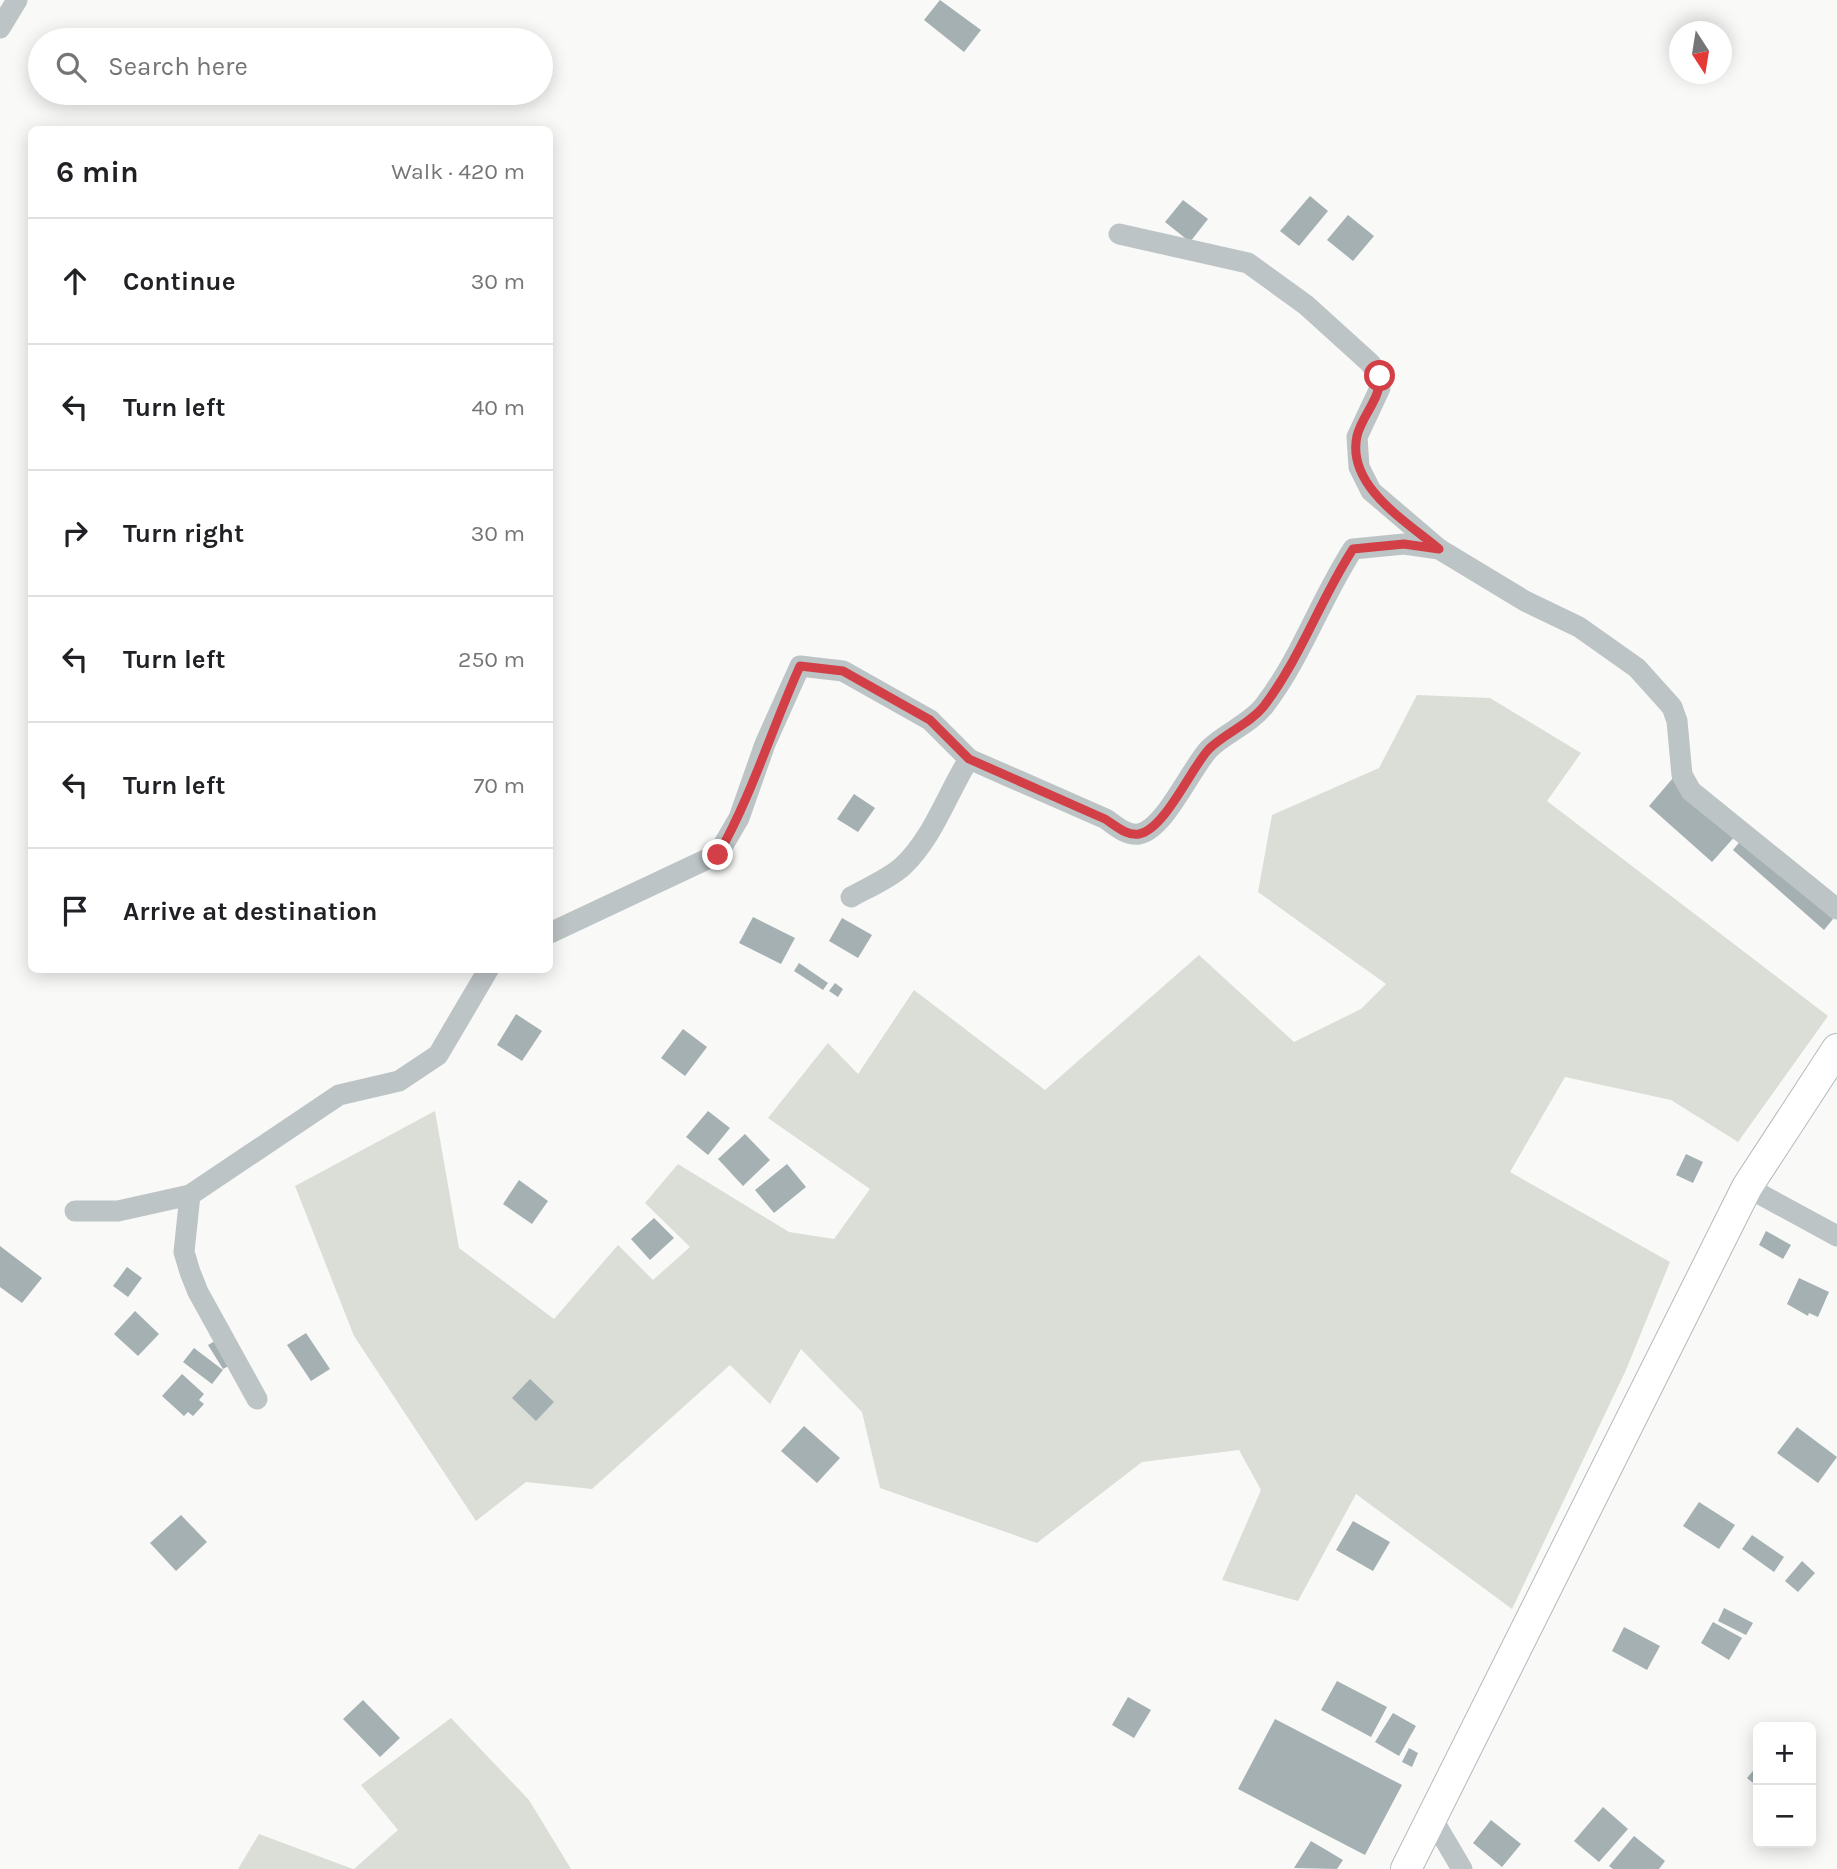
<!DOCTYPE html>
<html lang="en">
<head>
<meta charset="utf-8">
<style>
	:root { --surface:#fff; --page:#f6f6f6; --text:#202124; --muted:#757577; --line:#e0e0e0 }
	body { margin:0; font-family:Karla,sans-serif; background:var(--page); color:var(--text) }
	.controls { position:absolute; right:21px; bottom:21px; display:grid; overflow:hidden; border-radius:10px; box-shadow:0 4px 18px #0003 }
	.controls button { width:63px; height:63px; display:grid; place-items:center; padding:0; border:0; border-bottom:2px solid var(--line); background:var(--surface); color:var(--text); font:35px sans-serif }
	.compass { position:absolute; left:1669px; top:21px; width:63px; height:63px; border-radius:50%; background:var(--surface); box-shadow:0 4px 18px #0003; rotate:168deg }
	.stop { position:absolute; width:21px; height:21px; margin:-16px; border:5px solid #d23f46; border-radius:50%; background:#fff }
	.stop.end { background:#d23f46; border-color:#fff; box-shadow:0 2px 7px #0008 }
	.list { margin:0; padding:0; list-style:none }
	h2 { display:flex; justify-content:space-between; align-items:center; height:91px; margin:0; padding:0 28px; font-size:30px }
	h2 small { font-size:23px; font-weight:400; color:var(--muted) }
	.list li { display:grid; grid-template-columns:46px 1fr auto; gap:21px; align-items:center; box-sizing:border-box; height:126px; padding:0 28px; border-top:2px solid var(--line) }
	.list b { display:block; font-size:26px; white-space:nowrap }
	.list em { font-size:23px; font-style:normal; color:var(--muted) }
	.icon { flex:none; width:38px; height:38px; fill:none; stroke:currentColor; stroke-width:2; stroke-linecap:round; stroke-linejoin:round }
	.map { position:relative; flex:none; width:1837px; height:1869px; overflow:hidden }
	.search { position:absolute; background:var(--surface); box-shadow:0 4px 18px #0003; left:28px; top:28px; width:525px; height:77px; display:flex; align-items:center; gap:18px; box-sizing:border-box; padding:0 24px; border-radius:38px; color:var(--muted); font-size:26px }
	.panel { position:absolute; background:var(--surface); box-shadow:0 4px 18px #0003; left:28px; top:126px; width:525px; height:847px; border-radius:10px }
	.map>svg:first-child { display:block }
	.green { fill:#dbded7 }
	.building { fill:#a4b0b2 }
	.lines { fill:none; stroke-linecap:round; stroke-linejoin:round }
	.secondary-casing { stroke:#b2babc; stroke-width:32 }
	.minor { stroke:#bdc4c5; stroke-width:21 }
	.secondary { stroke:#fff; stroke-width:30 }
	.route { stroke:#d23f46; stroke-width:9 }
</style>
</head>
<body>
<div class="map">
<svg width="1837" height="1869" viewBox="0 0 1837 1869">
	<rect width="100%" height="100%" fill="#f9f9f8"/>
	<g class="green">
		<path d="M1417,695L1490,698L1581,753L1547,801L1828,1016L1738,1142L1671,1100L1565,1077L1510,1172L1670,1262L1626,1370L1512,1609L1356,1494L1298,1601L1222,1580L1261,1490L1239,1450L1142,1462L1037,1543L880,1488L862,1412L801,1349L770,1404L730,1365L592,1489L526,1482L476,1521L354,1336L295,1186L435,1111L459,1248L554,1319L618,1245L653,1280L690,1247L645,1203L678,1164L789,1232L834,1239L870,1189L768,1118L828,1043L858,1074L914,990L1045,1090L1199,955L1294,1042L1361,1009L1386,984L1258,892L1272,815L1379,768Z"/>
		<path d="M451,1718L529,1800L571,1869H354L398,1830L361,1785Z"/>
		<path d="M259,1834L353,1869H238Z"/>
	</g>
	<g class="building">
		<path d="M940,0L981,30L964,52L924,20Z"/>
		<path d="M1310,196L1328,211L1299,246L1280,231Z"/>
		<path d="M1183,200L1208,219L1190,242L1165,222Z"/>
		<path d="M1348,215L1374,236L1353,261L1327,240Z"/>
		<path d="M1673,778L1737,834L1712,862L1649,806Z"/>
		<path d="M854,794L875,808L858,832L837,819Z"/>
		<path d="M1742,839L1833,919L1824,930L1733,850Z"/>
		<path d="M753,917L795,938L781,964L739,943Z"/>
		<path d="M842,918L872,935L858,958L829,941Z"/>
		<path d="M799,963L828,983L823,990L794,971Z"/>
		<path d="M835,983L843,989L838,997L829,991Z"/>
		<path d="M516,1014L542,1031L522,1061L497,1045Z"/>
		<path d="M683,1029L707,1047L685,1076L661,1058Z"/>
		<path d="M708,1111L730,1128L708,1155L686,1137Z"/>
		<path d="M745,1134L770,1160L743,1186L718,1159Z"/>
		<path d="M1686,1154L1703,1162L1693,1183L1676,1175Z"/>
		<path d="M787,1164L806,1187L774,1213L755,1190Z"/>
		<path d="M519,1180L548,1201L532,1224L503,1204Z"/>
		<path d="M654,1218L674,1238L650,1260L631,1239Z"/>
		<path d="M1766,1231L1791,1245L1783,1259L1759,1245Z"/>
		<path d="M0,1246L42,1278L22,1303L0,1287Z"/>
		<path d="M127,1267L142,1278L128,1297L113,1286Z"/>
		<path d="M1799,1278L1829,1292L1818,1317L1809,1313L1808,1316L1787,1304Z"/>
		<path d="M135,1311L159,1334L138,1356L114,1334Z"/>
		<path d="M306,1333L330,1369L311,1381L287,1345Z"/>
		<path d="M222,1337L236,1362L223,1369L208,1345Z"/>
		<path d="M194,1348L223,1370L212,1384L183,1362Z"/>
		<path d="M182,1374L204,1394L199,1400L204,1404L193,1416L188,1412L184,1416L162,1396Z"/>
		<path d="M530,1379L554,1402L536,1421L512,1398Z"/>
		<path d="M804,1426L840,1458L817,1483L781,1451Z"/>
		<path d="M1797,1427L1837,1457L1818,1483L1777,1453Z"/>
		<path d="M1699,1502L1735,1525L1719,1549L1683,1526Z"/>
		<path d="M181,1515L207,1542L176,1571L150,1543Z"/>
		<path d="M1353,1521L1390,1542L1373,1571L1336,1550Z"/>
		<path d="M1752,1535L1784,1557L1774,1572L1742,1549Z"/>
		<path d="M1802,1561L1815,1573L1798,1592L1785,1581Z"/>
		<path d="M1724,1608L1753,1623L1746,1635L1718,1621Z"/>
		<path d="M1713,1622L1742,1638L1729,1660L1701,1643Z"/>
		<path d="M1624,1627L1660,1646L1647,1670L1612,1651Z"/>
		<path d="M1337,1681L1387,1707L1371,1737L1321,1710Z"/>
		<path d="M1128,1697L1151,1710L1134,1738L1112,1725Z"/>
		<path d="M363,1700L400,1738L380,1757L343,1719Z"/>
		<path d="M1393,1713L1416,1726L1399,1756L1375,1742Z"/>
		<path d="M1275,1719L1402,1785L1365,1855L1238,1789Z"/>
		<path d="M1409,1748L1418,1753L1412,1767L1402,1762Z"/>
		<path d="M1758,1765V1787L1747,1778Z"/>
		<path d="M1603,1807L1628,1829L1599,1862L1574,1841Z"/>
		<path d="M1491,1820L1521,1844L1502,1867L1473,1843Z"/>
		<path d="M1634,1836L1665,1861L1659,1869H1613L1609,1866Z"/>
		<path d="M1311,1841L1343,1860L1337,1869L1294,1868Z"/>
	</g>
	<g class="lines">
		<g class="secondary-casing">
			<path id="secondary" d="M1406,1869L1747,1187L1837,1049"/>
		</g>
		<g class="minor">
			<path d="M0,28L17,0"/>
			<path d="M1119,234L1248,263L1306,305L1370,363L1380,376V388L1357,437L1359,467L1371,491L1439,549"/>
			<path d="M851,897C867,888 889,879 903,866C933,838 947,794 969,759L1106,819C1115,825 1126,836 1139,834C1165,829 1191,768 1209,749C1225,733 1250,724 1264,706C1301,658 1320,600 1353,549L1404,544L1439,549L1525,601L1579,627L1637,668L1672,707L1677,721L1682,775L1691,791L1837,909"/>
			<path d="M550,933L718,854L739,818L765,744L800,666L843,671L930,720L969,759"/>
			<path d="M1747,1187L1837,1236"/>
			<path d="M190,1195L184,1252L190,1272L198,1292L257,1399"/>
			<path d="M75,1211H118L190,1195L339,1095L399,1081L438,1055L488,970"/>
			<path d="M1432,1818L1462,1869"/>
		</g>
		<use href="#secondary" class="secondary"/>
	</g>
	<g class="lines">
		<path class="route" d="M718,855C752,795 772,728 800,666L843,671L930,720L969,759L1105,819C1115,825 1126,836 1139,834C1165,829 1191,768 1209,749C1225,733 1250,724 1264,706C1301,657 1320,600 1353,549L1404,544L1439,549C1407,522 1346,486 1357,436C1362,415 1381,399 1380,376"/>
	</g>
</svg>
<div class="controls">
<button>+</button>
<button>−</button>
</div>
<svg class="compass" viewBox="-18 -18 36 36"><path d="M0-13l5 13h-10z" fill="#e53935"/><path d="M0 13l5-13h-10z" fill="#757577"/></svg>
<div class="stop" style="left:1380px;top:376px"></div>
<div class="stop end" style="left:718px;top:855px"></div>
<div class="search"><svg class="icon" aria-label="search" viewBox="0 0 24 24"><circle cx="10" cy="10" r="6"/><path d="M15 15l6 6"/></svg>Search here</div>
<section class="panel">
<h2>6 min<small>Walk · 420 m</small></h2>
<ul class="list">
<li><svg class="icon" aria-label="ahead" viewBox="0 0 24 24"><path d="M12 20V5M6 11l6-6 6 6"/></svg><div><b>Continue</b></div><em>30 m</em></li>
<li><svg class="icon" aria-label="left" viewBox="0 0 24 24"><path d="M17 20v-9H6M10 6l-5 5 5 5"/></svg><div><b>Turn left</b></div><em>40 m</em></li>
<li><svg class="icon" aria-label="right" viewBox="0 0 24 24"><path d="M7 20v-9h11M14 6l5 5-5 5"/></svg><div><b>Turn right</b></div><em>30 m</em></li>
<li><svg class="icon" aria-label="left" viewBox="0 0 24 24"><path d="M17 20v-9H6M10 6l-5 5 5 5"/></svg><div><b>Turn left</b></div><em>250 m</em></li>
<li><svg class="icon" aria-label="left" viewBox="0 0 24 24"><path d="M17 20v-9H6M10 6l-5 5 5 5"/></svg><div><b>Turn left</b></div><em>70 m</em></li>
<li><svg class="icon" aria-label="arrive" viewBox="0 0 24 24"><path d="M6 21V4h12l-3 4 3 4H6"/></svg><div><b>Arrive at destination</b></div></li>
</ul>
</section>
</div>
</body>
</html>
